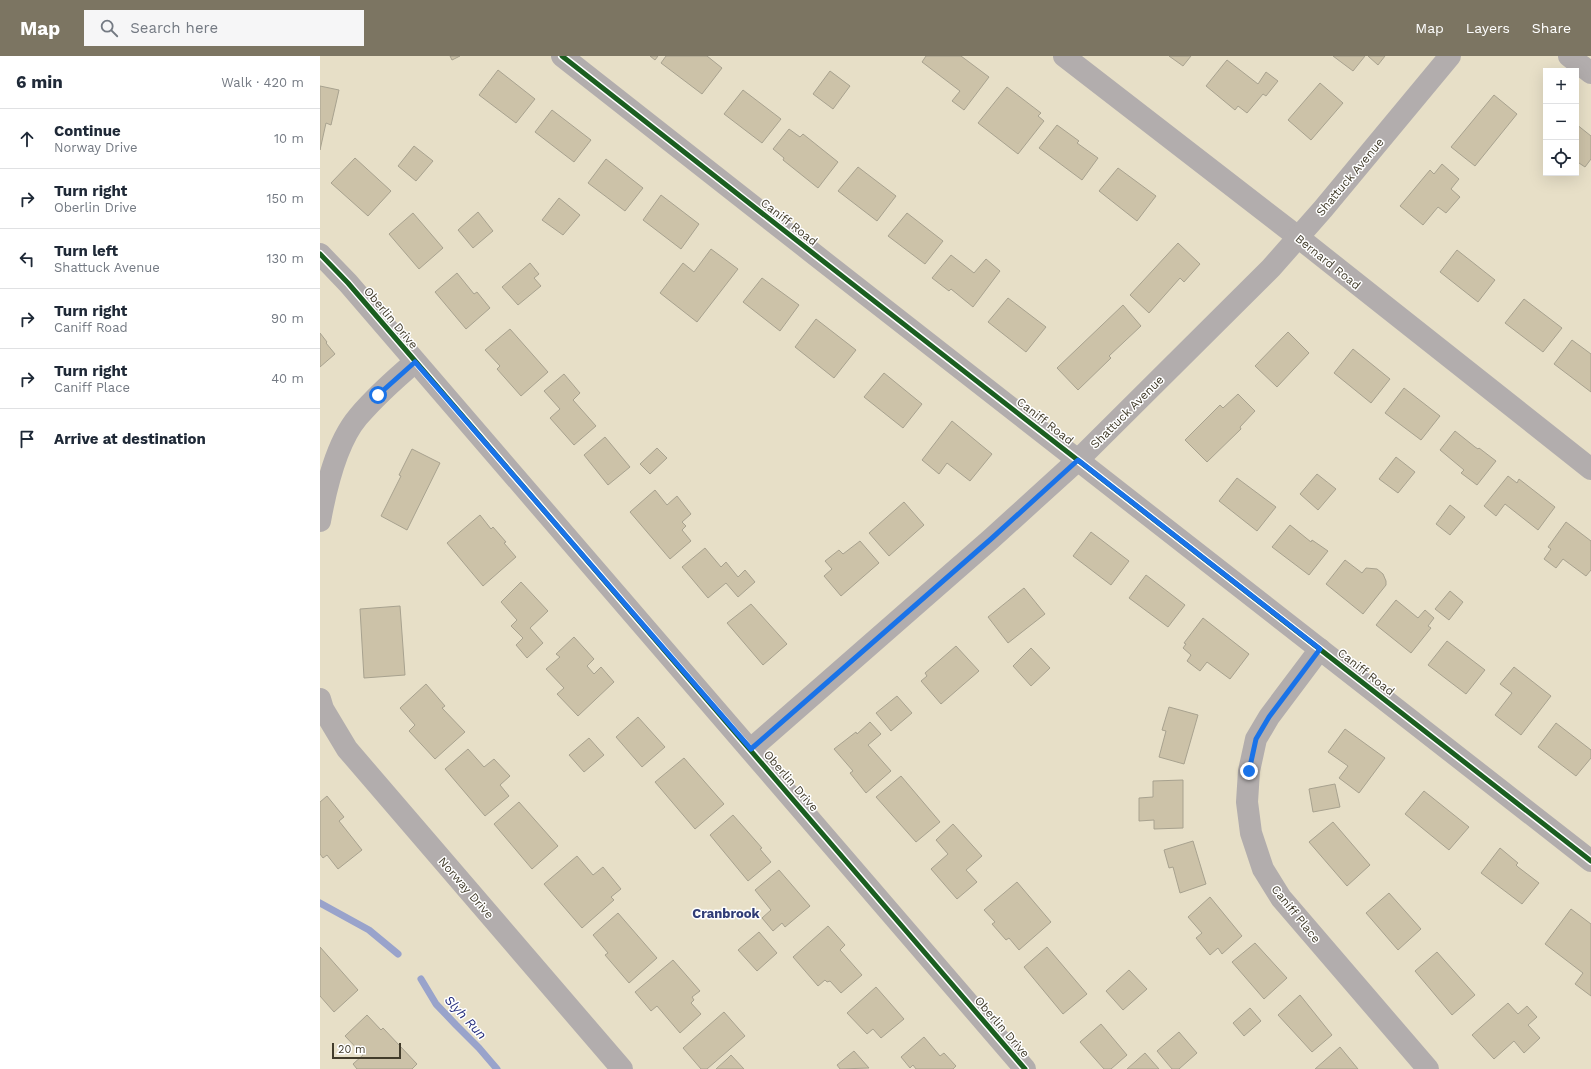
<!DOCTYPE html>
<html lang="en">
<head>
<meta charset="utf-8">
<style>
	:root { --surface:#fff; --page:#f6f6f7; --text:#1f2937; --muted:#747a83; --line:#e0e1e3; --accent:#7c7562 }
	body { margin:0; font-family:"Work Sans",sans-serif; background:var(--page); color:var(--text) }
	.controls { position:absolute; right:12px; top:12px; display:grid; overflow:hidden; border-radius:0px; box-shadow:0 4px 16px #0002 }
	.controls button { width:36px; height:36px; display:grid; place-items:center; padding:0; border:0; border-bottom:1px solid var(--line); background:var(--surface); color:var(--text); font:20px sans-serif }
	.scale { position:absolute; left:12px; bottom:10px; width:69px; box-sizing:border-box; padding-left:4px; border:2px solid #423c2b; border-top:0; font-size:11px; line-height:14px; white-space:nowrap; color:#423c2b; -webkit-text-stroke:3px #fff; paint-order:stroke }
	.stop { position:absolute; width:12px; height:12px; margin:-9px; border:3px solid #1a73e8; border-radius:50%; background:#fff }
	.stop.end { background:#1a73e8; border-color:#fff; box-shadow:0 1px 4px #0008 }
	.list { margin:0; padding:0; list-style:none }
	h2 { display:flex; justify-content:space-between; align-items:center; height:52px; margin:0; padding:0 16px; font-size:17px }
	h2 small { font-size:13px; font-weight:400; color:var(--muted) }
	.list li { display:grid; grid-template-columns:26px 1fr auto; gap:12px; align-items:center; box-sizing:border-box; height:60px; padding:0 16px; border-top:1px solid var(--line) }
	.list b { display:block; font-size:15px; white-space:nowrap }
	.list p { margin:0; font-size:13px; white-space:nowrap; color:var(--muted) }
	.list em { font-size:13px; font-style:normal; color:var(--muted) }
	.icon { flex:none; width:22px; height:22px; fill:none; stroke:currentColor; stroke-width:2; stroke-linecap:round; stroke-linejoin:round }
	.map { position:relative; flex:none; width:1271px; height:1013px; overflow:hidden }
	header { display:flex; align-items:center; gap:24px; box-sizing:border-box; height:56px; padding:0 20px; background:var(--accent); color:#fff }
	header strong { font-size:19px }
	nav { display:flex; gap:22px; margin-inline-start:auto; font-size:14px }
	.search { width:280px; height:36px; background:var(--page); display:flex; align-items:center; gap:10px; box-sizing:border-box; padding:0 14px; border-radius:0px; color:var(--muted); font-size:15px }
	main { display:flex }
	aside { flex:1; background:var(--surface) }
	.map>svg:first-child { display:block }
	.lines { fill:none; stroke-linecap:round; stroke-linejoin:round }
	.stream { stroke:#99a3cb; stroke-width:7 }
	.building { fill:#ccc2a8; stroke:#a8a28f }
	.street { stroke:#b2adad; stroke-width:22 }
	.cycleway-casing { stroke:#fff; stroke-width:8 }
	.cycleway { stroke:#1b5e20; stroke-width:5 }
	.route { stroke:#1a73e8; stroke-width:5 }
	.labels { text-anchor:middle; stroke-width:3; stroke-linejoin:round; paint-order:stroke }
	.street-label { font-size:12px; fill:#423c2b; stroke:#fff }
	.neighbourhood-label { font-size:13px; font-weight:bold; fill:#303c76; stroke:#fff }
	.water-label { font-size:13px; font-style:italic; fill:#252e7e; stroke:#fff }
</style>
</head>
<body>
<header>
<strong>Map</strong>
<div class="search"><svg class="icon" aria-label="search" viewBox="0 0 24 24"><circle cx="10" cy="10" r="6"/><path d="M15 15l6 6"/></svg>Search here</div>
<nav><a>Map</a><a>Layers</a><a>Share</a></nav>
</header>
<main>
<aside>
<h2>6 min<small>Walk · 420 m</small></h2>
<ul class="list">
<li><svg class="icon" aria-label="ahead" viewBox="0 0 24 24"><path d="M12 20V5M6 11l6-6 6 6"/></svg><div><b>Continue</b><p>Norway Drive</p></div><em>10 m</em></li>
<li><svg class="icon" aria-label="right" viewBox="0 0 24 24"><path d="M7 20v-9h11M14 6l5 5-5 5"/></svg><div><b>Turn right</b><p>Oberlin Drive</p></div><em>150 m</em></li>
<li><svg class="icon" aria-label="left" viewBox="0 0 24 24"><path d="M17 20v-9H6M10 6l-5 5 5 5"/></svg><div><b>Turn left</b><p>Shattuck Avenue</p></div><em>130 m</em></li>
<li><svg class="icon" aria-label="right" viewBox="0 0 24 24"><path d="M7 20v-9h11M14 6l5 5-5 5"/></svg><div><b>Turn right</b><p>Caniff Road</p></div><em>90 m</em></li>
<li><svg class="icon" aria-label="right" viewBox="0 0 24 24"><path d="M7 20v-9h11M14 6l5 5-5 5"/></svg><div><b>Turn right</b><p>Caniff Place</p></div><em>40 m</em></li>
<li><svg class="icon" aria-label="arrive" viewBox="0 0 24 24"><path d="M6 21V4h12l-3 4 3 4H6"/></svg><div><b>Arrive at destination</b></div></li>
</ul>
</aside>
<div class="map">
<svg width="1271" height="1013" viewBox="0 0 1271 1013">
	<rect width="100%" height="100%" fill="#e7dfc7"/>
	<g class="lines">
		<g class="stream">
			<path d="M0,847L49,874L78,898"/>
			<path d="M101,923L116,948L136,969L159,992L177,1013"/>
		</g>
	</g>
	<g class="building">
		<path d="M130,0H140L132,4Z"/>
		<path d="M330,0H338L335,4Z"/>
		<path d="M346,0H387L402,12L382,38L341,7Z"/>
		<path d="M606,0H641L669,21L644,54L632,45L640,35L602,6Z"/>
		<path d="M849,0H871L863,10Z"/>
		<path d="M1013,0H1045L1033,15Z"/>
		<path d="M1048,0H1065L1058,9Z"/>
		<path d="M907,4L938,28L946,16L958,25L946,40L943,38L927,57L918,50L915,54L886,30Z"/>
		<path d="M178,14L215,43L196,67L159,39Z"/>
		<path d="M510,15L530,30L513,53L493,38Z"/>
		<path d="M1000,27L1023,47L991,84L968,64Z"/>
		<path d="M0,30L19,34L11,69L6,67L0,94Z"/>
		<path d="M687,31L721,57L718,60L724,65L698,98L658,67Z"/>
		<path d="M423,34L461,63L442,87L404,58Z"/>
		<path d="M1174,39L1197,58L1155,110L1131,91Z"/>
		<path d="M232,54L271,84L254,106L215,76Z"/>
		<path d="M1256,68L1271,80V103L1265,111L1256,105Z"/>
		<path d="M737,69L759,85L757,87L778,102L762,124L719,92Z"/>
		<path d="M469,73L480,81L483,78L518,106L498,132L463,104L464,102L453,93Z"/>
		<path d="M94,90L113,105L96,125L78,110Z"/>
		<path d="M35,102L71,135L48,160L11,127Z"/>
		<path d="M286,103L323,132L305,155L268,127Z"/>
		<path d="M1122,108L1139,123L1131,133L1140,141L1126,157L1118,151L1103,169L1080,150L1110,114L1114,118Z"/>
		<path d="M538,111L576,140L557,165L518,135Z"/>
		<path d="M798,112L836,140L817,165L779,135Z"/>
		<path d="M341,139L379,168L361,193L323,164Z"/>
		<path d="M239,142L260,159L243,179L222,164Z"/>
		<path d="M158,156L173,175L153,192L138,174Z"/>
		<path d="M93,157L123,192L99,213L69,178Z"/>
		<path d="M587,157L623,185L605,208L568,180Z"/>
		<path d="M858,187L880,208L864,226L860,222L829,257L810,239Z"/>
		<path d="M391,193L418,213L377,266L340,237L363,207L374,216Z"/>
		<path d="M1137,194L1175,224L1158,246L1120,216Z"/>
		<path d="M631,199L654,217L666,203L680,215L653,251L631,233L629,235L612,222Z"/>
		<path d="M210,207L219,218L214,222L221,230L198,249L182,231Z"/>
		<path d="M137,217L154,238L157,236L170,252L146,273L115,236Z"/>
		<path d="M442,222L479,249L460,275L423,246Z"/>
		<path d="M688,242L726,271L706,296L668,266Z"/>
		<path d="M1204,243L1242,272L1223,296L1185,267Z"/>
		<path d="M803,249L821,270L789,300L791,302L758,334L737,312Z"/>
		<path d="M496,263L536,294L514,322L475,291Z"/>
		<path d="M190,273L228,316L201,340L177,313L180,310L165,294Z"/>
		<path d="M968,276L989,297L957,331L935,310Z"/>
		<path d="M0,277L7,286L6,287L15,298L0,311Z"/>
		<path d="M1252,284L1271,298V336L1234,308Z"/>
		<path d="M1033,293L1070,323L1051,347L1014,317Z"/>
		<path d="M564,317L602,348L583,372L544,341Z"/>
		<path d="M244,318L260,337L253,344L276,370L254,389L230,362L240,353L224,335Z"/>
		<path d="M1084,332L1120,360L1101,384L1065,357Z"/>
		<path d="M918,338L935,355L920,371L921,373L887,406L865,384L900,349L903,352Z"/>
		<path d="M632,365L672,398L650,425L627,407L619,418L602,404Z"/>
		<path d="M1135,375L1155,391L1158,393L1159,392L1176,405L1157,429L1141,417L1144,414L1120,394Z"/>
		<path d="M285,381L310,411L288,429L264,399Z"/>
		<path d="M337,392L347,402L330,418L320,408Z"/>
		<path d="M92,393L120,407L87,474L61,460L81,420L79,419Z"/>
		<path d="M1076,401L1095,416L1078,437L1059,423Z"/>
		<path d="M997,418L1016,433L998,454L980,438Z"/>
		<path d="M1188,420L1197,427L1199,423L1235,451L1218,474L1185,448L1176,460L1164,450Z"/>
		<path d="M917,422L956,451L937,475L899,445Z"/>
		<path d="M335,434L347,449L357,440L371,458L362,466L366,470L362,474L371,485L350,503L310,456Z"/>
		<path d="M584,446L604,469L569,500L549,477Z"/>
		<path d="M1130,449L1145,461L1130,479L1116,468Z"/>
		<path d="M160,459L171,473L173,471L186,486L184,487L196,501L163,530L127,487Z"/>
		<path d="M1246,466L1271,485V514L1266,520L1243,503L1236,512L1224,503L1231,493L1228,491Z"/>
		<path d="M970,469L991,486L992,484L1008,495L989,519L952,491Z"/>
		<path d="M771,476L809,505L791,529L753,500Z"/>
		<path d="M540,485L559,507L521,540L504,520L512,513L505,505L519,494L523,498Z"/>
		<path d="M385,492L401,511L406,506L418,521L425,514L435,526L418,541L406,527L388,542L362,511Z"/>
		<path d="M1025,504L1042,517L1046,512L1057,513L1063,518L1066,525V529L1043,558L1006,528Z"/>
		<path d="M826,519L865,549L848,571L809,542Z"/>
		<path d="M201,526L228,555L210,572L223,587L207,602L196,589L203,582L191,570L197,564L181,546Z"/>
		<path d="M704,532L725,558L688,587L668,561Z"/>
		<path d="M1130,535L1143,546L1129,564L1115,553Z"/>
		<path d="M1076,544L1098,562L1105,554L1114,562L1108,570L1111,572L1091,597L1056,569Z"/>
		<path d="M431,548L467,588L443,609L407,567Z"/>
		<path d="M80,550L85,619L44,622L40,553Z"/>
		<path d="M883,562L929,598L910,623L887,606L880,615L867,605L871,599L863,592L866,588L864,587Z"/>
		<path d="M254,581L274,603L267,610L274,618L281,611L294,626L258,660L237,638L244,632L226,613L240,601L236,598Z"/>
		<path d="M1127,585L1165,614L1146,638L1108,609Z"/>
		<path d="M636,590L659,615L621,648L601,625L607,620L605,617Z"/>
		<path d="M711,592L730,612L711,630L693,610Z"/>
		<path d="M1194,611L1231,640L1201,679L1175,659L1192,637L1180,628Z"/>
		<path d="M106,628L125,650L122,652L145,676L115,703L89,675L95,669L80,652Z"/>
		<path d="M577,640L592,657L571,675L556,657Z"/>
		<path d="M849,651L878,659L864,708L839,701L846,675L842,674Z"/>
		<path d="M318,661L345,691L322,711L296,681Z"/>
		<path d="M550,666L561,678L548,689L571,715L546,737L530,717L533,715L514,693L536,676L537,678Z"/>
		<path d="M1236,667L1271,694V702L1256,720L1218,691Z"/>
		<path d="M1025,673L1065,702L1039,737L1019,722L1028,710L1008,696Z"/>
		<path d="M269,682L284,699L264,716L249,699Z"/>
		<path d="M148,693L164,711L174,703L190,720L180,729L189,740L165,760L125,713Z"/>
		<path d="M364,702L404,748L375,773L335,726Z"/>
		<path d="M581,720L620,766L596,786L556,741Z"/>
		<path d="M863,724V772L834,773V764L819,765V742L833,741V725Z"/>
		<path d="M1015,728L1020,751L993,756L989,733Z"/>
		<path d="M1104,735L1149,771L1129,794L1085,758Z"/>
		<path d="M7,740L24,761L19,765L42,794L18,813L7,799L3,802L0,798V746Z"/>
		<path d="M199,746L238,790L212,813L174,768Z"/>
		<path d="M413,759L442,792L440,793L451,806L428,825L390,779Z"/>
		<path d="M1013,766L1050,809L1027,830L989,786Z"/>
		<path d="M633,768L662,800L646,814L657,826L637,843L611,813L628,798L616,784Z"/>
		<path d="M873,785L886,828L860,837L853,811L849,812L844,794Z"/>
		<path d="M1180,792L1198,807L1196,809L1198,811L1219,827L1202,848L1161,817Z"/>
		<path d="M257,800L273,819L283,811L301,833L291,841L294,844L262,872L224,828Z"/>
		<path d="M459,814L490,850L465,871L462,867L453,875L442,862L451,854L435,834Z"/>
		<path d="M697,826L731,866L699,894L689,882L686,884L672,868L675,866L664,854Z"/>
		<path d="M1069,837L1101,873L1078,894L1046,857Z"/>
		<path d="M890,841L922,880L902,898L898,892L890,899L876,882L882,877L868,861Z"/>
		<path d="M1251,853L1271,868V940L1255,928L1263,917L1225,888Z"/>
		<path d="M298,857L337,902L309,927L285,899L288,897L273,879Z"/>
		<path d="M508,870L525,889L520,894L542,919L521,937L510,925L507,926L505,924L498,930L473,901Z"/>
		<path d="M439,876L457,897L437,915L418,894Z"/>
		<path d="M935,887L967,922L944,943L912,906Z"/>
		<path d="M0,891L38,934L14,956L0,940Z"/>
		<path d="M727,891L767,938L743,958L704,911Z"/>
		<path d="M1117,896L1155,939L1132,959L1095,915Z"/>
		<path d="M353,904L380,935L372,941L374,944L371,947L381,958L360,977L337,950L331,955L315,936Z"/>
		<path d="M809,914L827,933L803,954L786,935Z"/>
		<path d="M556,931L584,963L561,982L553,973L547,978L527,957Z"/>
		<path d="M980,939L1012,979L992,996L958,959Z"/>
		<path d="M1188,947L1198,958L1207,950L1217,961L1208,969L1220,982L1204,997L1194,985L1174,1003L1152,979Z"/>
		<path d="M930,952L941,965L924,980L913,967Z"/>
		<path d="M404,956L425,980L387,1013H381L363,992Z"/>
		<path d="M47,959L61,974L63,972L97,1008L92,1013H37L33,1008L43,999L25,980Z"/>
		<path d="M781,968L807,999L791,1013H784L760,986Z"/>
		<path d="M859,976L877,997L859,1013H852L837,995Z"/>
		<path d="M604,981L620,1000L624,997L636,1010L633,1013H596L593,1009L590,1012L581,1001Z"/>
		<path d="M1020,991L1038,1013H995Z"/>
		<path d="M534,995L549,1012L520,1013L517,1009Z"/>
		<path d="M825,997L839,1013H807Z"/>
		<path d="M411,999L424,1013H396L407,1003Z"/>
	</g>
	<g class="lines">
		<g class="street">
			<path d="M242,0L494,198L1271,805"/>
			<path d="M744,0L969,174L1271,413"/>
			<path d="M1249,0L1271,17"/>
			<path d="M0,198L28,227L705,1013"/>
			<path d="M0,465C6,432 16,387 38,361C55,341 75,323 95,306"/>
			<path d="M1000,593L949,661L936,683L929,715L927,746L931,777L943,813L961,842L1108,1013"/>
			<path d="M0,643L3,653L27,693L302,1013"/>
			<path d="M431,693L671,483L758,404L951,212L1003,153L1130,0"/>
		</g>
		<g class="cycleway-casing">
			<g id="cycleway">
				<path d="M242,0L494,198L1271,805"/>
				<path d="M0,198L28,227L705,1013"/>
			</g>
		</g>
		<use href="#cycleway" class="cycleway"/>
	</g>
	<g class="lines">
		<path class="route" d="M58,339L95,306L431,693L671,483L758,404L1000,593L949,661L936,683L929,715"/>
	</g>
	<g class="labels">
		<g class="street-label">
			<text transform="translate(1030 121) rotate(-50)" y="4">Shattuck Avenue</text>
			<text transform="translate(469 166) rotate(38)" y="4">Caniff Road</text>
			<text transform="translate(1008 206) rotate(39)" y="4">Bernard Road</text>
			<text transform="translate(71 262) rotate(50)" y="4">Oberlin Drive</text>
			<text transform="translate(807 356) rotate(-45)" y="4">Shattuck Avenue</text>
			<text transform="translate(725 365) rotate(38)" y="4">Caniff Road</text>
			<text transform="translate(1046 616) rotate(38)" y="4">Caniff Road</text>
			<text transform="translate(471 725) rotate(49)" y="4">Oberlin Drive</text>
			<text transform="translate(146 832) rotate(49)" y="4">Norway Drive</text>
			<text transform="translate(976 858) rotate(51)" y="4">Caniff Place</text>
			<text transform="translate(682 971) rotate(49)" y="4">Oberlin Drive</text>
		</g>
		<g class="neighbourhood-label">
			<text x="406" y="862">Cranbrook</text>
		</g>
		<g class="water-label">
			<text transform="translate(146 961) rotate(47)" y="5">Slyh Run</text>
		</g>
	</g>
</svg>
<div class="controls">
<button>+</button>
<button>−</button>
<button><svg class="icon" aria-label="locate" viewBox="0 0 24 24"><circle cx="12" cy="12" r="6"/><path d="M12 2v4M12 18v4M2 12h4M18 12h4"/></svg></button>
</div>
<div class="scale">20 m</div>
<div class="stop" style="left:58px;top:339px"></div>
<div class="stop end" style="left:929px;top:715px"></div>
</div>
</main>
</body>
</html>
